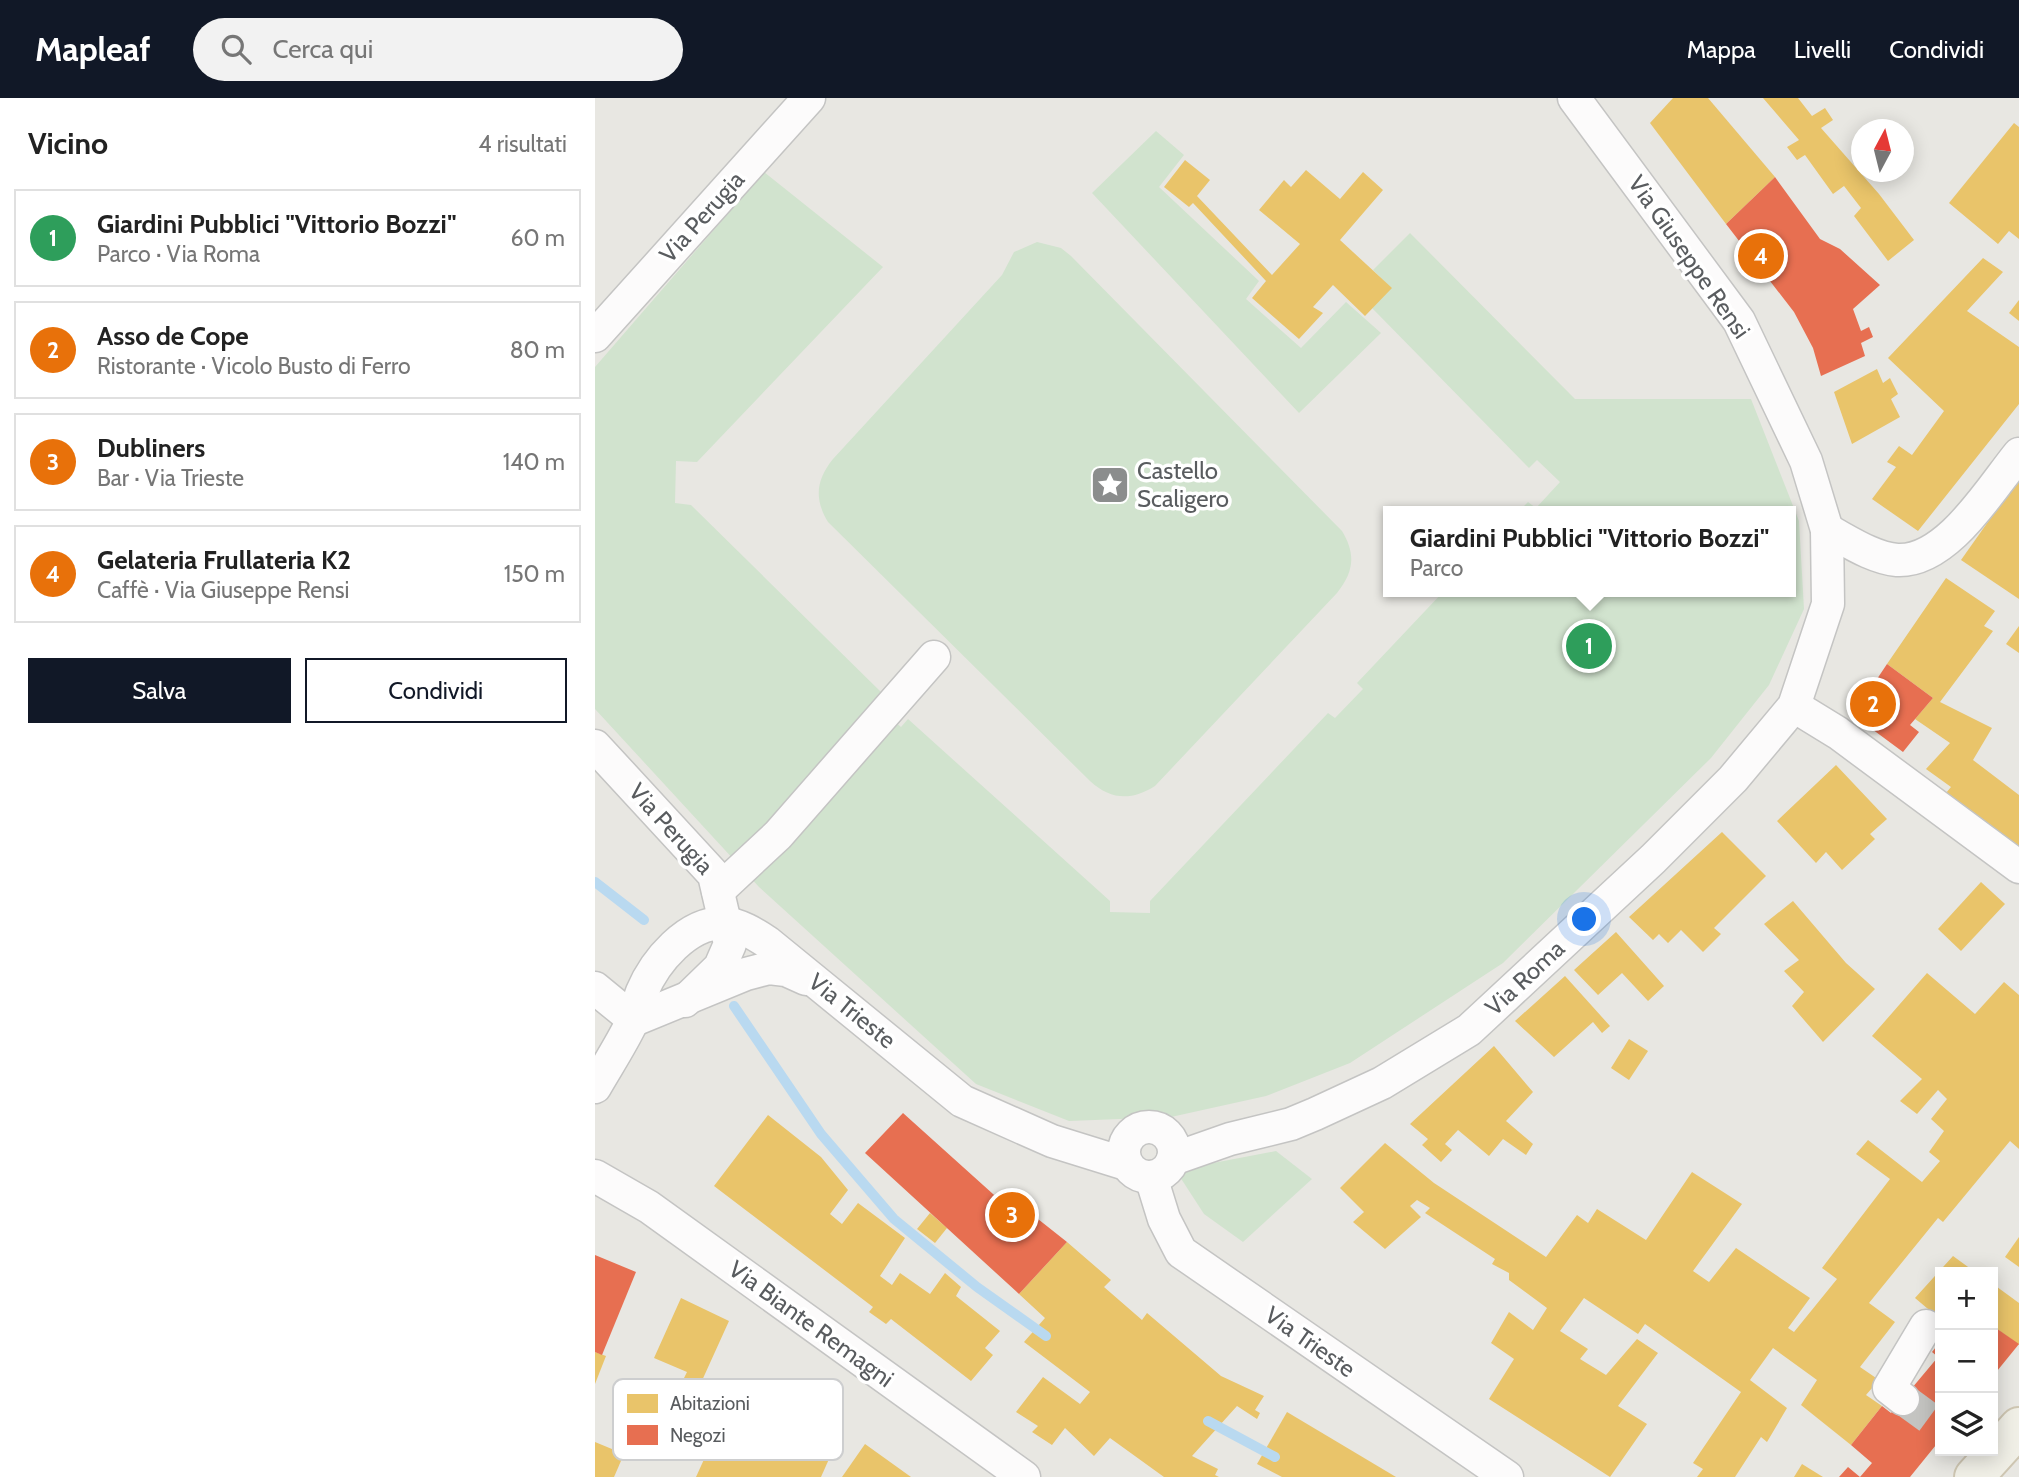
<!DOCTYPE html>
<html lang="it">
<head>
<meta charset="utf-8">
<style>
	:root { --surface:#fff; --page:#f2f2f2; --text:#222; --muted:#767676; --line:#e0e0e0; --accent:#111827 }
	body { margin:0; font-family:Cabin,sans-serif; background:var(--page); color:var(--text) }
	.controls { position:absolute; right:21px; bottom:21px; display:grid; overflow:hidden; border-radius:0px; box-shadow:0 4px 18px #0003 }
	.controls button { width:63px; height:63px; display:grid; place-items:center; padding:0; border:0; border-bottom:2px solid var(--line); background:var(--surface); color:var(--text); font:35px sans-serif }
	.compass { position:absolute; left:1256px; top:21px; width:63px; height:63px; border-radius:50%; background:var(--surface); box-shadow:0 4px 18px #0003; rotate:7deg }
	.you { position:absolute; left:990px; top:822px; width:24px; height:24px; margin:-18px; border:5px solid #fff; border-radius:50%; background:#1a73e8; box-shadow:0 0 0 10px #1a73e833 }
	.badge { display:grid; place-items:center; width:46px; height:46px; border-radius:50%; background:var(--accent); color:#fff; font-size:23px; font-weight:700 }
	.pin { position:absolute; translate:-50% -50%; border:4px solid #fff; box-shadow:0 2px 7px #0006 }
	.popup { position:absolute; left:788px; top:408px; width:413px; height:91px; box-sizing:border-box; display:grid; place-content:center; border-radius:0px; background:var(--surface); filter:drop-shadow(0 2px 5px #0005); font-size:23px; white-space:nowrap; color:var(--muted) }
	.popup b { font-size:26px; color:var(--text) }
	.popup::after { content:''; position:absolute; left:50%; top:100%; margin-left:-14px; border:14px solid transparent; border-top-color:var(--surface) }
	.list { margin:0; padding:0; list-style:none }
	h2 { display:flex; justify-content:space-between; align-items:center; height:91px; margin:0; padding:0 28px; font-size:30px }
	h2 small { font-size:23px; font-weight:400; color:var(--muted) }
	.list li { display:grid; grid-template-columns:46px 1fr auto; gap:21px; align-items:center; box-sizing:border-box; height:98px; margin:0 14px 14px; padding:0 14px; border:2px solid var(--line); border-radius:0px }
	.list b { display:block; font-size:26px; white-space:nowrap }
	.list p { margin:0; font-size:23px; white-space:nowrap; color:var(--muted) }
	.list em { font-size:23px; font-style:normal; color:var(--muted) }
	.actions { display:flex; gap:14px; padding:21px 28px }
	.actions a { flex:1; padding:16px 0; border:2px solid var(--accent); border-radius:0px; text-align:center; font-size:24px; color:var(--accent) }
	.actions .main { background:var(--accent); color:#fff }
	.icon { flex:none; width:38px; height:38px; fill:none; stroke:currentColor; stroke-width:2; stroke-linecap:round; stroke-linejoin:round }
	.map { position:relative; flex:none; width:1424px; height:1379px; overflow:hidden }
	header { display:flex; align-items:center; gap:42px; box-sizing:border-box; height:98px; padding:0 35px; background:var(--accent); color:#fff }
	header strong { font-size:33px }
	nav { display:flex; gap:38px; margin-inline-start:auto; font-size:24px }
	.search { width:490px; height:63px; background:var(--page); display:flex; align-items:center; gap:18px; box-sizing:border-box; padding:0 24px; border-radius:38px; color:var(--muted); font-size:26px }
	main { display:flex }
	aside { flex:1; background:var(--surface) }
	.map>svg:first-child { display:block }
	.green { fill:#d1e3ce }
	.homes { fill:#e9c46a }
	.shops { fill:#e76f51 }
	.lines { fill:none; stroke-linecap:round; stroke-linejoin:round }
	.stream { stroke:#b9d9f0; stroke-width:10 }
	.minor-tunnel { stroke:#c4c4c1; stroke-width:32; stroke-dasharray:32 16; stroke-linecap:butt }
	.minor-casing { stroke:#c4c4c3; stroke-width:35 }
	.major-casing { stroke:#cec6b2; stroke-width:42 }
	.minor { stroke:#fcfbfb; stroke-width:32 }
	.major { stroke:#f0efe6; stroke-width:38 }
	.labels { text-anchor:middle; stroke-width:7; stroke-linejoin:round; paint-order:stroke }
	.street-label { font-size:24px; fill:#595c5f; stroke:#fff }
	.poi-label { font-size:24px; fill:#595c5f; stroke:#fff; text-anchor:start }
	.key { fill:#fff; stroke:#cdcecf; stroke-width:2 }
	.key-label { font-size:19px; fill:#595c5f }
</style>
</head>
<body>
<header>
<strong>Mapleaf</strong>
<div class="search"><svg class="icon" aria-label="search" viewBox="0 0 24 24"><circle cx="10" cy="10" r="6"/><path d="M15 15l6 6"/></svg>Cerca qui</div>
<nav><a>Mappa</a><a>Livelli</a><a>Condividi</a></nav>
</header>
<main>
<aside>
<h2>Vicino<small>4 risultati</small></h2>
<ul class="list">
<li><span class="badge" style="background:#2e9e5b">1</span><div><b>Giardini Pubblici &quot;Vittorio Bozzi&quot;</b><p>Parco · Via Roma</p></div><em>60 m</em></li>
<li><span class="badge" style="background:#e8710a">2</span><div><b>Asso de Cope</b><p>Ristorante · Vicolo Busto di Ferro</p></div><em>80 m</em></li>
<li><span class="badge" style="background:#e8710a">3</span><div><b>Dubliners</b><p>Bar · Via Trieste</p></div><em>140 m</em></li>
<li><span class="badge" style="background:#e8710a">4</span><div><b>Gelateria Frullateria K2</b><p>Caffè · Via Giuseppe Rensi</p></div><em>150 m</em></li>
</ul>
<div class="actions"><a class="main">Salva</a><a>Condividi</a></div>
</aside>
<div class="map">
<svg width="1424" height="1379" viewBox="0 0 1424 1379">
	<rect width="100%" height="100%" fill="#e8e7e2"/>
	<g class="green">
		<path d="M561,33L589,57L564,89L664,183L651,201L706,250L751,204L786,235L704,315L497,95Z"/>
		<path d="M169,74L288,169L102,364L81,363L80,405L96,407L286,594L278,604L306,629L313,621L515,803V814L555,815V803L733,615L740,620L768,591L762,585L848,494H1195V413H924L933,404L941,410L965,384L942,362L934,370L777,210L796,190L778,172L815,135L980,301H1156L1204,423L1209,511L1174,587L1116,660L908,865L755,965L671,998L576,1019L474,1023L381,986L164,789L0,611V269Z"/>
		<path d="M442,144L466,150L476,158L747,433C761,456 759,474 742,495L560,688C536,703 516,702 495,683L233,424C219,401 221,382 238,361L407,177L419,154Z"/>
		<path d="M681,1053L717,1081L648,1144L609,1116L585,1079L592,1070Z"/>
	</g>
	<g class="homes">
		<path d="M1078,0H1113L1180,79L1131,126L1055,25Z"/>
		<path d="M1168,0H1203L1217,18L1230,10L1238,22L1226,30L1284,96L1319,142L1293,163L1259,118L1266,110L1249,88L1238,96L1210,57L1202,62L1192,49L1204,42Z"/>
		<path d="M1419,25L1424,29V141L1414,133L1403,146L1354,105Z"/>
		<path d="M590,62L615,82L602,98L677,177L705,146L664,112L689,82L696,89L711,72L745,101L768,74L788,92L745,142L797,190L770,218L738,187L718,209L728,215L704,241L657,200L671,183L598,105L594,109L569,89Z"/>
		<path d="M1388,160L1408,174L1372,213L1424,249V306L1323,433L1277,401L1301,369L1292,364L1304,348L1317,357L1349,313L1293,260Z"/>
		<path d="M1424,202V223L1414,215Z"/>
		<path d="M1282,271L1288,285L1295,280L1303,296L1296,301L1305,319L1257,346L1239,294Z"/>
		<path d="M1424,380V501L1366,462Z"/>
		<path d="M1351,480L1400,513L1389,528L1398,533L1345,604L1397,630L1378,662L1424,697V748L1351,695L1356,689L1331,671L1355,645L1320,621L1338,600L1292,566Z"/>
		<path d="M1424,528V555L1411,546Z"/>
		<path d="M1241,667L1292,721L1275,736L1280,741L1247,772L1231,754L1221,765L1182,723Z"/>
		<path d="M1127,734L1171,778L1119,830L1126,836L1108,854L1086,832L1073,845L1064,836L1058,842L1034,819Z"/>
		<path d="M1386,784L1410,806L1366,853L1343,831Z"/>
		<path d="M1198,803L1251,865L1280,891L1228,944L1197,908L1209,894L1189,873L1204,862L1169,826Z"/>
		<path d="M1021,834L1069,888L1053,903L1027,875L1003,897L979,872Z"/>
		<path d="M1332,875L1380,916L1409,884L1424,897V1051L1415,1043L1348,1124L1343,1120L1274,1205L1300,1224L1265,1269L1284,1282L1271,1297L1287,1308L1256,1347L1206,1307L1222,1282L1178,1250L1155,1282L1192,1310L1172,1344L1166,1339L1140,1379H1102L1108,1371L1098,1365L1146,1294L1050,1226L1043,1236L989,1200L965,1233L993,1251L985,1261L1011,1277L1042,1241L1063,1255L1023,1308L1052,1326L1015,1379L894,1301L919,1261L896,1245L914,1214L938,1232L952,1210L914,1182V1175L897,1166L900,1161L830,1115L835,1110L822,1102L815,1108L826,1119L790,1151L758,1124L769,1114L745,1090L790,1045L839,1085L951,1159L982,1117L993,1125L1002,1111L1051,1142L1097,1074L1147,1106L1098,1173L1114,1184L1141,1150L1215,1200L1193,1230L1199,1234L1242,1181L1227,1170L1295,1081L1261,1056L1273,1042L1327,1084L1345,1063L1334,1054L1349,1033L1336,1021L1352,1001L1343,992L1322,1016L1305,1003L1327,981L1277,938Z"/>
		<path d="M970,878L1015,928L1007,935L998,924L959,959L920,923Z"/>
		<path d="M1034,941L1053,953L1034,982L1016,970Z"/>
		<path d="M899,948L938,994L911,1023L938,1046L931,1057L908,1041L894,1058L863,1032L850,1046L857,1052L846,1064L827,1047L833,1041L815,1026Z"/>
		<path d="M173,1017L226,1059L253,1092L235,1116L247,1126L263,1105L310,1140L285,1178L297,1187L305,1175L335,1196L350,1175L366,1189L361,1198L405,1233L390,1250L398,1257L376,1283L296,1221L291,1226L274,1214L278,1209L119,1088Z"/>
		<path d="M335,1115L352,1130L340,1145L322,1131Z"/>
		<path d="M1424,1139V1169L1410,1159Z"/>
		<path d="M472,1144L516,1182L509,1189L547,1222L552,1215L626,1278L669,1298L660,1312L665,1315L662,1321L642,1308L597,1358L623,1371L620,1377L624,1379H569L515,1340L499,1358L470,1330L457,1347L437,1334L443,1328L421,1314L448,1279L485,1306L495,1294L429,1244L450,1220L424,1196Z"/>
		<path d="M1358,1158L1380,1174H1345V1209L1339,1216L1320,1200Z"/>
		<path d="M1398,1186L1424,1205V1247L1398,1228Z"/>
		<path d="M86,1200L134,1223L105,1287L89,1280L92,1274L59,1260Z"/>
		<path d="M0,1254L11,1258L0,1286Z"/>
		<path d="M692,1314L744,1345L801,1379H687L662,1366Z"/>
		<path d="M130,1315L234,1361L226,1379H101Z"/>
		<path d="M0,1344L29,1356L19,1379H0Z"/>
		<path d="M270,1346L316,1379H247Z"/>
		<path d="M1207,1366L1228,1379H1199Z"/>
	</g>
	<g class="shops">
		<path d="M1180,79L1225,141L1245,151L1285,187L1258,211L1266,233L1274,229L1278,239L1266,245L1270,258L1226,278L1218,250L1199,214L1131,126Z"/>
		<path d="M1292,566L1338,600L1315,627L1324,634L1308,654L1258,617Z"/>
		<path d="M308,1015L418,1114L424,1106L472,1144L424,1196L270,1055Z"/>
		<path d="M0,1157L41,1174L7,1257L0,1254Z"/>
		<path d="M1398,1228L1424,1246L1398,1278Z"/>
		<path d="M1345,1244V1342L1315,1379H1244L1253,1369L1265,1379L1277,1365L1256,1347L1287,1308L1296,1315L1343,1259L1337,1254Z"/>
	</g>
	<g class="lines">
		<g class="stream">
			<path d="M0,784L49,822"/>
			<path d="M139,908L226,1036L299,1121L382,1189L451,1238"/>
			<path d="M613,1323L680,1359"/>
		</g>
		<path class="minor-tunnel" d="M1308,1301L1345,1328"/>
		<g class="minor-casing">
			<g id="minor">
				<path d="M0,238L214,0"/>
				<path d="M1232,432C1253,443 1278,460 1302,462C1352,465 1396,390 1424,356"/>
				<path d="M1199,608L1243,635L1424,769"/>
				<path d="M0,648L119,777L135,846L125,869L90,903"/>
				<path d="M123,793L183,737L339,559"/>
				<path d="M0,890L39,922"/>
				<path d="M39,922L151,876L174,870L191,872L211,881"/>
				<path d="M0,989C12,968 26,947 37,924C42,915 43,904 47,894C60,863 92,825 128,825C144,826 160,836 172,844L367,1003L457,1043L531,1066"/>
				<circle cx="554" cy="1054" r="25"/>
				<path d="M578,1061L635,1041L696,1026L720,1016L787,985L874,932L1058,761L1138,681L1199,608L1233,506L1232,432L1211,363L1144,223L979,0"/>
				<path d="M0,1078L54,1109L429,1379"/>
				<path d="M556,1079L569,1121L586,1154L912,1379"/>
				<path d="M1308,1301L1294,1290L1331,1228"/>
			</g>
		</g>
		<g class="major-casing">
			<path id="major" d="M1379,1379L1424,1329"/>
		</g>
		<use href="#minor" class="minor"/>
		<use href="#major" class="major"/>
	</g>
	<defs>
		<g id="sight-square" transform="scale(2.0125)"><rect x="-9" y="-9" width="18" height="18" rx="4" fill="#8b8d8d" stroke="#fff"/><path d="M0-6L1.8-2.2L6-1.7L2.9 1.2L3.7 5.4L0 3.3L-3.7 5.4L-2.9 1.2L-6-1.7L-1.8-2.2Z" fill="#fff"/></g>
	</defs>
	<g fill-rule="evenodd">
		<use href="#sight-square" x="515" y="387"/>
	</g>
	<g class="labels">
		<g class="street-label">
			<text transform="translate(107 119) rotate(-48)" y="8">Via Perugia</text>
			<text transform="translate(1094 159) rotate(55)" y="8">Via Giuseppe Rensi</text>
			<text transform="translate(76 731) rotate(48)" y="8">Via Perugia</text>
			<text transform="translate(930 880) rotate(-43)" y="8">Via Roma</text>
			<text transform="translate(257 913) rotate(39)" y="8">Via Trieste</text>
			<text transform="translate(216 1226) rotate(36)" y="8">Via Biante Remagni</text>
			<text transform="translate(715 1244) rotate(35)" y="8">Via Trieste</text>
		</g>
		<g class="poi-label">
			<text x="542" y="381">Castello<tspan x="542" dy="28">Scaligero</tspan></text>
		</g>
	</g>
	<rect x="18" y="1281" width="230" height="81" rx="10" class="key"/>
	<rect x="32" y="1296" width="31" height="19" fill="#e9c46a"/>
	<rect x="32" y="1327" width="31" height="20" fill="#e76f51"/>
	<g class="key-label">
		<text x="75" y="1312">Abitazioni</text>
		<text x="75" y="1344">Negozi</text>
	</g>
</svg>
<div class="controls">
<button>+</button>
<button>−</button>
<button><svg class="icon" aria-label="layers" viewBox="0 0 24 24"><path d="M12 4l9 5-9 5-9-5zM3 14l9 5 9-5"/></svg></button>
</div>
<svg class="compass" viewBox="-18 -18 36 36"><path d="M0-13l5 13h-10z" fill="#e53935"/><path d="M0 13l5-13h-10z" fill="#767676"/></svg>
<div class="you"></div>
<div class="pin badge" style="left:994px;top:548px;background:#2e9e5b">1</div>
<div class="popup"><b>Giardini Pubblici &quot;Vittorio Bozzi&quot;</b>Parco</div>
<div class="pin badge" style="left:1278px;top:606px;background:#e8710a">2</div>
<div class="pin badge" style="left:417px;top:1117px;background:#e8710a">3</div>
<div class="pin badge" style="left:1166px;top:158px;background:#e8710a">4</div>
</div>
</main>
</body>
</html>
